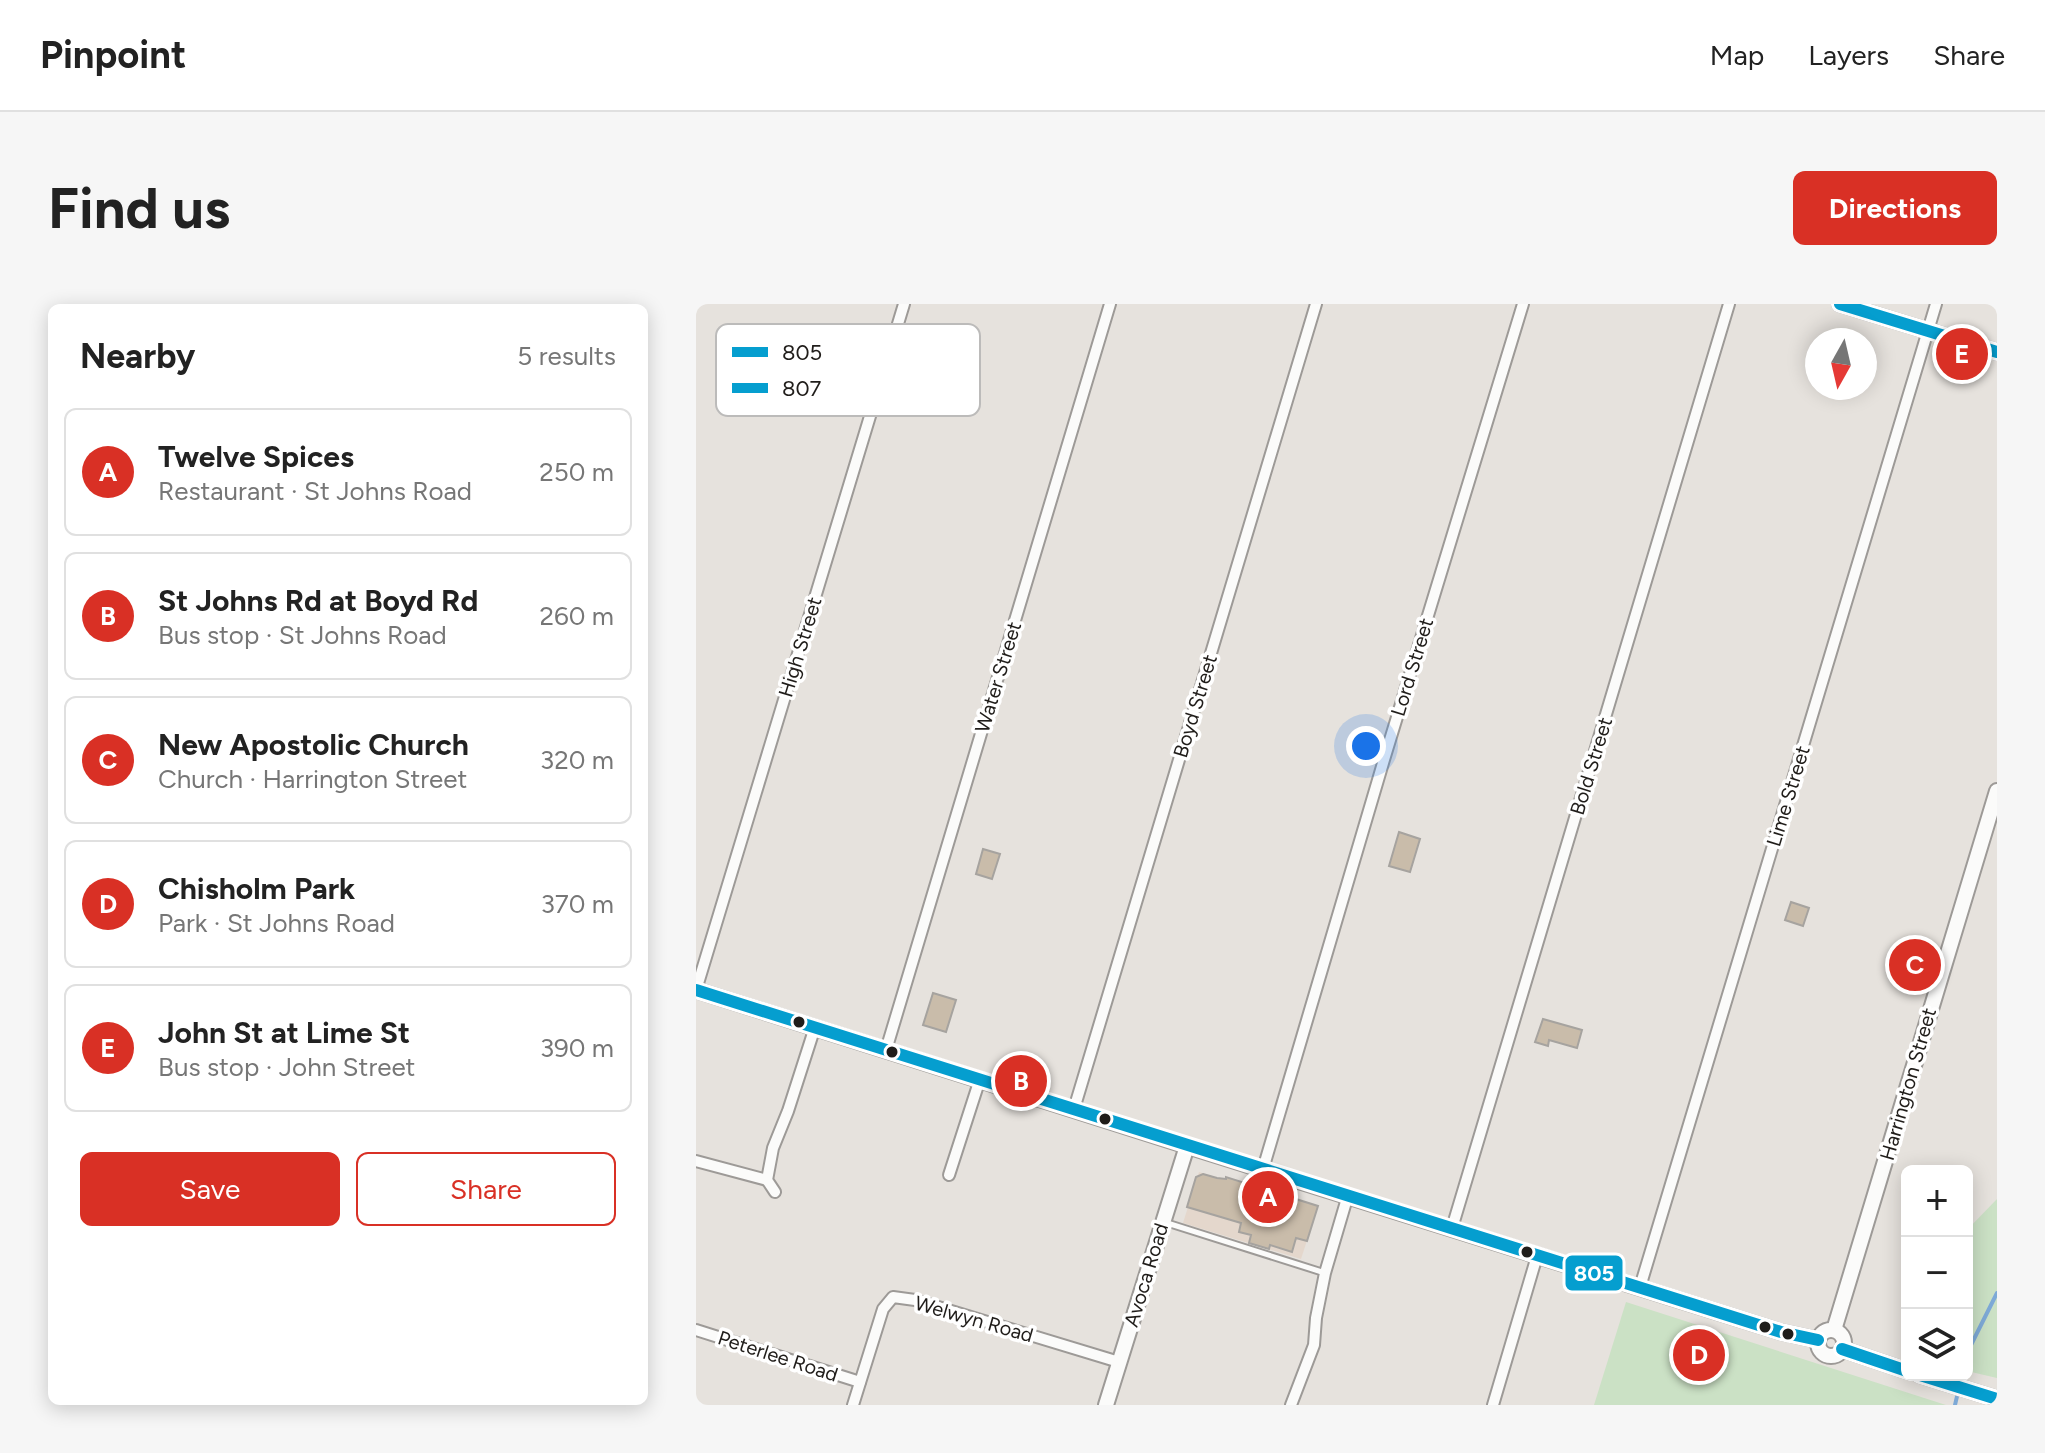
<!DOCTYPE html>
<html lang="en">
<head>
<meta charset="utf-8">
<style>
	:root { --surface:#fff; --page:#f6f6f6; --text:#222; --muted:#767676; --line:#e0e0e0; --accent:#d93025 }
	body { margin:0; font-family:Figtree,sans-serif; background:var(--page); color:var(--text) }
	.controls { position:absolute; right:24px; bottom:24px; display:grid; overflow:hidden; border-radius:12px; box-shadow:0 4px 20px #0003 }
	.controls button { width:72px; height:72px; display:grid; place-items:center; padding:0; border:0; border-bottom:2px solid var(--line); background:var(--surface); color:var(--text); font:40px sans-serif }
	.compass { position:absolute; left:1109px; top:24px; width:72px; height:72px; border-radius:50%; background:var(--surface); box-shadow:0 4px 20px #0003; rotate:188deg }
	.you { position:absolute; left:670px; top:442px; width:28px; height:28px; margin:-20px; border:6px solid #fff; border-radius:50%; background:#1a73e8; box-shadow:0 0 0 12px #1a73e833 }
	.badge { display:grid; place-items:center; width:52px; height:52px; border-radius:50%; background:var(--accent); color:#fff; font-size:26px; font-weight:700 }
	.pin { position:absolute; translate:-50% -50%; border:4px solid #fff; box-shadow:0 2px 8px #0006 }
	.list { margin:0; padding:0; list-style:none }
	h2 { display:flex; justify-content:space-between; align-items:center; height:104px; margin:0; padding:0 32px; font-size:34px }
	h2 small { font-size:26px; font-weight:400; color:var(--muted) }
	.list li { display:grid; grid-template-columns:52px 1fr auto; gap:24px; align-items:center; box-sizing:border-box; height:128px; margin:0 16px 16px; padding:0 16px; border:2px solid var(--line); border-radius:12px }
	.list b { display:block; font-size:30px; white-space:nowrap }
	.list p { margin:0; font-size:26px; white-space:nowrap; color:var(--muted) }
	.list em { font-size:26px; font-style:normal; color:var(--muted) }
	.actions { display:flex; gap:16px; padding:24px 32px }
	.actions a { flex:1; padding:18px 0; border:2px solid var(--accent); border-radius:12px; text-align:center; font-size:28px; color:var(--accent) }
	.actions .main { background:var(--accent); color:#fff }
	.icon { flex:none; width:44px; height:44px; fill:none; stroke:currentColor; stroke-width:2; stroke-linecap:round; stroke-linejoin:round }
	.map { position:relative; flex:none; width:1301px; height:1101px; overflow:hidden; border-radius:12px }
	header { display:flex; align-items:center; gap:48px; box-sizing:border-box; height:112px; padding:0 40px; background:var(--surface); border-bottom:2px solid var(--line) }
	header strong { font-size:38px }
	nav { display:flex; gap:44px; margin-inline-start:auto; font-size:28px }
	.intro { display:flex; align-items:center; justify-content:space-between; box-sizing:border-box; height:192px; padding:0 48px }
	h1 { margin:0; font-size:56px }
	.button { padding:20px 36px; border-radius:12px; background:var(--accent); color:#fff; font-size:28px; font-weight:700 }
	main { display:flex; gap:48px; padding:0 48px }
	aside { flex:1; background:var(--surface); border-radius:12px; box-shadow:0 4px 20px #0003 }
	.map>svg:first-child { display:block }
	.commercial { fill:#e4d7cc }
	.green { fill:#cbe1c5 }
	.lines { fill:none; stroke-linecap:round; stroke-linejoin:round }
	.stream { stroke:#7eaad7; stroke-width:4 }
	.building { fill:#c9bcaa; stroke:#a6a39f; stroke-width:2 }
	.service-casing { stroke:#9d9a97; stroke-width:9 }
	.minor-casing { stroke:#9d9a97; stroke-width:14 }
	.tertiary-casing { stroke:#9d9a97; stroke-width:18 }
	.secondary-casing { stroke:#9d9a97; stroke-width:18 }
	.service { stroke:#fbfbfa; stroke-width:5 }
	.minor { stroke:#fbfbfa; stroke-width:10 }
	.tertiary { stroke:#fbfbfa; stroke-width:14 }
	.secondary { stroke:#fbfbfa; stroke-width:14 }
	.bus-1-casing { stroke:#fff; stroke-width:18 }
	.bus-2-casing { stroke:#fff; stroke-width:18 }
	.bus-1 { stroke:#059ecf; stroke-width:12 }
	.bus-2 { stroke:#059ecf; stroke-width:12 }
	.bus-dot { fill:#201d1a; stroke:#fff; stroke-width:3 }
	.labels { text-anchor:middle; stroke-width:7; stroke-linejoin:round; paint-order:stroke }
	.street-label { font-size:20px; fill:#201d1a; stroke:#fff }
	.key { fill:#fff; stroke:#bcbbba; stroke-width:2 }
	.key-label { font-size:22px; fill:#201d1a }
	.line-badge { stroke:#fff; stroke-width:3 }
	.badge-label { font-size:22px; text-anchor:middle; font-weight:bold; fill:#fff }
</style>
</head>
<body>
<header>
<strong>Pinpoint</strong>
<nav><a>Map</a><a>Layers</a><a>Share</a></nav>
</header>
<div class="intro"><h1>Find us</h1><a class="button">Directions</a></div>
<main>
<aside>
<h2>Nearby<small>5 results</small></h2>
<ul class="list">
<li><span class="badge">A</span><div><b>Twelve Spices</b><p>Restaurant · St Johns Road</p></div><em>250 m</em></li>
<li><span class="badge">B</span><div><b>St Johns Rd at Boyd Rd</b><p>Bus stop · St Johns Road</p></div><em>260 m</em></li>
<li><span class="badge">C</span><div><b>New Apostolic Church</b><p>Church · Harrington Street</p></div><em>320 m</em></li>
<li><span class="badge">D</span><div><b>Chisholm Park</b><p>Park · St Johns Road</p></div><em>370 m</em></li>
<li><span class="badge">E</span><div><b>John St at Lime St</b><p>Bus stop · John Street</p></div><em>390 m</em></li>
</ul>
<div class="actions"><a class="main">Save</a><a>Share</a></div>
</aside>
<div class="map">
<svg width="1301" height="1101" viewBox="0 0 1301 1101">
	<rect width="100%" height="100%" fill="#e6e2dd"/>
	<path class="commercial" d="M503,868L621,906L605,955L487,919Z"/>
	<g class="green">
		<path d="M1301,895V1074L1271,1067V926Z"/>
		<path d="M930,998L1250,1101H898Z"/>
	</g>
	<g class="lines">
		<g class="stream">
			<path d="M1271,1053L1273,1045L1301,989"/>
			<path d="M1259,1101L1266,1071"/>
		</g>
	</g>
	<g class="building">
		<path d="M703,528L724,535L714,568L693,562Z"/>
		<path d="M287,545L304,550L296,575L280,570Z"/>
		<path d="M1095,598L1113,604L1107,622L1089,616Z"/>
		<path d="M237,689L260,696L250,728L227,721Z"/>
		<path d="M847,715L886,726L881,744L853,736L852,742L839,738Z"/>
		<path d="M507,870L521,874L530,875V873L622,902L611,937L600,934L596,948L574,941L573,945L553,939L555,931L543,928L545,919L491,903L500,873Z"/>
	</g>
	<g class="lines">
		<g class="service-casing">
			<path id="service" d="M468,918L629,969"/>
		</g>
		<g class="minor-casing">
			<g id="minor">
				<path d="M0,686L208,0"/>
				<path d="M190,746L414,0"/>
				<path d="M378,805L620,0"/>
				<path d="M0,857L71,876"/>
				<path d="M567,865L687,459L827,0"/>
				<path d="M253,871L284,775"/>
				<path d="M79,888L71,876L77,844L92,807L119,723"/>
				<path d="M756,924L1033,0"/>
				<path d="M944,983L1240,0"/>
				<path d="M0,1026L164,1078"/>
				<path d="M157,1101L187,1005L197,993L219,996L423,1058"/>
				<path d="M595,1101L618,1041L620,1014L629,969L652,891"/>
				<path d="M797,1101L841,952"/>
			</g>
		</g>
		<g class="tertiary-casing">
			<g id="tertiary">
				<path d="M1144,0L1301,48"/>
				<path d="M1138,1026L1301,487"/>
			</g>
		</g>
		<g class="secondary-casing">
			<g id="secondary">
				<path d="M0,686L491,842L1085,1028L1122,1036"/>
				<circle cx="1135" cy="1039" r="13"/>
				<path d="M1146,1045L1211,1067"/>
				<path d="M1224,1071L1301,1095"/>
				<path d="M410,1101L491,842"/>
			</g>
		</g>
		<use href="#service" class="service"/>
		<use href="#minor" class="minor"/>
		<use href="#tertiary" class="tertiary"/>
		<use href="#secondary" class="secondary"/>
		<g class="bus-1-casing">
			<g id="bus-1">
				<path d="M0,686L1085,1028L1122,1036"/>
				<path d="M1146,1045L1211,1067"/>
				<path d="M1224,1071L1301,1095"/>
			</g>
		</g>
		<g class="bus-2-casing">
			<path id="bus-2" d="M1144,0L1301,48"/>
		</g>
		<use href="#bus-1" class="bus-1"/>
		<use href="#bus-2" class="bus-2"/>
	</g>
	<g class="bus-dot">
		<circle cx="103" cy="718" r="7"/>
		<circle cx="196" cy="748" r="7"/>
		<circle cx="409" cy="815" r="7"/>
		<circle cx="831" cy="948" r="7"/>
		<circle cx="1069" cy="1023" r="7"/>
		<circle cx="1092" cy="1030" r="7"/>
	</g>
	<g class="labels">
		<g class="street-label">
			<text transform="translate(104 343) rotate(-73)" y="7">High Street</text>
			<text transform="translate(716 363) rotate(-73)" y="7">Lord Street</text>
			<text transform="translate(302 373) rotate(-73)" y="7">Water Street</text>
			<text transform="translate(499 402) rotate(-73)" y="7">Boyd Street</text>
			<text transform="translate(895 462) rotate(-73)" y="7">Bold Street</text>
			<text transform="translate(1092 492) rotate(-73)" y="7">Lime Street</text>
			<text transform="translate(1212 780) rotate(-74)" y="7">Harrington Street</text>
			<text transform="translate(450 971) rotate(-73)" y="7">Avoca Road</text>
			<text transform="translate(278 1015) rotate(16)" y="7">Welwyn Road</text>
			<text transform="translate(82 1052) rotate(18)" y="7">Peterlee Road</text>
		</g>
	</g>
	<rect x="20" y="20" width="264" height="92" rx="12" class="key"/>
	<rect x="36" y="43" width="36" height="10" fill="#059ecf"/>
	<rect x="36" y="79" width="36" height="10" fill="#059ecf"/>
	<g class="key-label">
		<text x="86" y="56">805</text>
		<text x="86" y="92">807</text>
	</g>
	<rect class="line-badge" x="868" y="950" width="60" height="38" rx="8" fill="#059ecf"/>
	<g class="badge-label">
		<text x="898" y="977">805</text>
	</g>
</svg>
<div class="controls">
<button>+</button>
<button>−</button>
<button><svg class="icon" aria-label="layers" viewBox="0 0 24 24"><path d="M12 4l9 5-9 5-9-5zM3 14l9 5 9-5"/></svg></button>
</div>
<svg class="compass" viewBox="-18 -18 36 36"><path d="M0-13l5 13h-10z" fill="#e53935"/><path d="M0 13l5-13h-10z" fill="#767676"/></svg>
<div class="you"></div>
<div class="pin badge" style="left:572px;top:893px">A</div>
<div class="pin badge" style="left:325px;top:777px">B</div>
<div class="pin badge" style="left:1219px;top:661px">C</div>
<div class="pin badge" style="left:1003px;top:1051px">D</div>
<div class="pin badge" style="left:1266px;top:50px">E</div>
</div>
</main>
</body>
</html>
